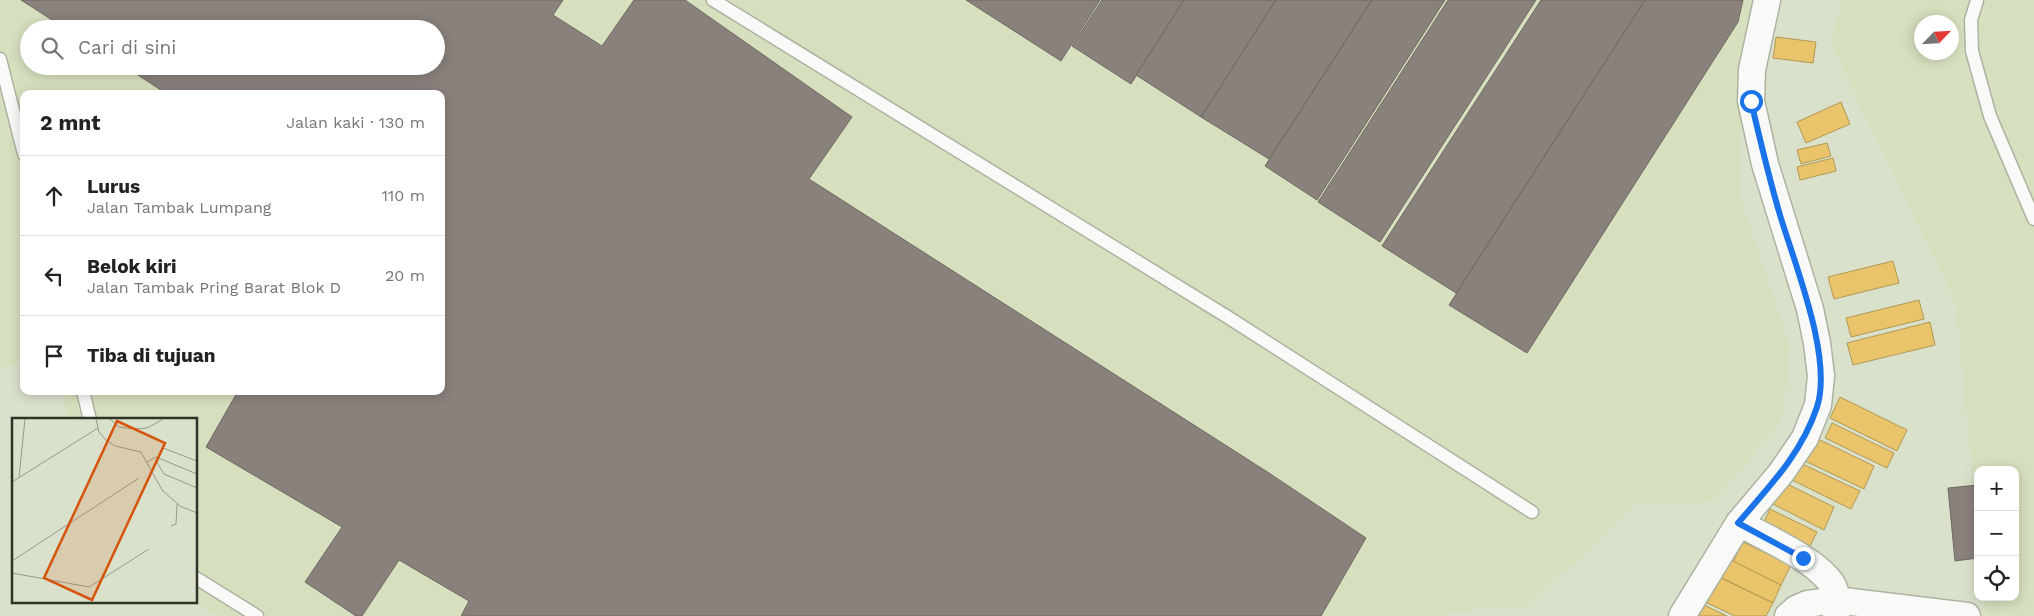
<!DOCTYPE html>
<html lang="id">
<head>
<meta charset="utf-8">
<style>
	:root { --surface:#fff; --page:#f6f6f6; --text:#222; --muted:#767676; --line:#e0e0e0 }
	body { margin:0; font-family:"Work Sans",sans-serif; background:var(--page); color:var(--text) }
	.controls { position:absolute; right:15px; bottom:15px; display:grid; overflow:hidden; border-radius:10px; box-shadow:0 2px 12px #0003 }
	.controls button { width:45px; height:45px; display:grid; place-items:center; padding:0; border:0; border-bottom:1px solid var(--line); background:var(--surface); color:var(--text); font:25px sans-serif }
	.compass { position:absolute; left:1914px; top:15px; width:45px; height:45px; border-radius:50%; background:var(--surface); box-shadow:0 2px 12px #0003; rotate:65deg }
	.stop { position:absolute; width:15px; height:15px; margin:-11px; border:4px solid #1a73e8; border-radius:50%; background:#fff }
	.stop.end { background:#1a73e8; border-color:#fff; box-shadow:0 1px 5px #0008 }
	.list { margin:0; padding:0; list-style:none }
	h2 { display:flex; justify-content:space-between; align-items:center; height:65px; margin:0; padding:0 20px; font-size:21px }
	h2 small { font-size:16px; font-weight:400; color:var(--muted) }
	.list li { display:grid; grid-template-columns:32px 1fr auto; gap:15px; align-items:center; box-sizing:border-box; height:80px; padding:0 20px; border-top:1px solid var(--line) }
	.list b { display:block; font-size:19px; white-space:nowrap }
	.list p { margin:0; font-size:16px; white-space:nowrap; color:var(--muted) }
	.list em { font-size:16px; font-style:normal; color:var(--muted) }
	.icon { flex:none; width:28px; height:28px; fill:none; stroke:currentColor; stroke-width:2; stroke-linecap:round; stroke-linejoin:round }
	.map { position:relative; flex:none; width:2034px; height:616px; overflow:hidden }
	.search { position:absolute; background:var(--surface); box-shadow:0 2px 12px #0003; left:20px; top:20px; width:425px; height:55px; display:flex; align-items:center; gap:12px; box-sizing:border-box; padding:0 18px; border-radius:28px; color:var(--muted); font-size:19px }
	.panel { position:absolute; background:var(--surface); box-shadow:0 2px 12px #0003; left:20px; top:90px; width:425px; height:305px; border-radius:10px }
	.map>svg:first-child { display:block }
	.built { fill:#d6e0be; fill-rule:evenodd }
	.homes { fill:#e9c46a; stroke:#b19855 }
	.industry { fill:#8a817c; stroke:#6f6a62 }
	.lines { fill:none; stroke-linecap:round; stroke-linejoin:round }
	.service-casing { stroke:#adb3a2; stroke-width:15 }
	.minor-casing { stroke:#adb3a2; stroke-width:29 }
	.service { stroke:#f9faf7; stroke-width:12 }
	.minor { stroke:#f9faf7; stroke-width:26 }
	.route { stroke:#1a73e8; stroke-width:6 }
	.inset-road { fill:none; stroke:#969b89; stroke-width:1 }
	.view { fill:#d6550e; fill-opacity:0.15; stroke:#d6550e; stroke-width:2.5 }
	.inset-edge { fill:none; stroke:#2f3325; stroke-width:2.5 }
</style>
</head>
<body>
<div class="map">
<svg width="2034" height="616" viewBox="0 0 2034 616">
	<rect width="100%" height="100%" fill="#dae1cb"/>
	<g class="built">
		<path d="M0,0H1763L1742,63L1741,199L1790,346L1782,421L1713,502L1637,503L1526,608L1475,609L1439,616H217L193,602H196V420H69L63,391H441V94H24V361L0,369ZM29,29H436V66H29Z"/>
		<path d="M1843,0H2034V616H1986L1984,597H2015V470H1978V534L1956,304L1831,44ZM1922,22H1952V52H1922Z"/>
	</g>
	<g class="homes">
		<path d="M1776,37L1816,42L1813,63L1773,58Z"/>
		<path d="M1841,102L1850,124L1806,143L1797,122Z"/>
		<path d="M1827,143L1831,156L1801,164L1797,150Z"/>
		<path d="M1833,158L1836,171L1800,180L1797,167Z"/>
		<path d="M1893,261L1899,283L1834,299L1828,277Z"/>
		<path d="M1919,300L1924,319L1851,337L1846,318Z"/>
		<path d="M1930,322L1935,345L1853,365L1847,343Z"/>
		<path d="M1840,397L1907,430L1897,451L1830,418Z"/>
		<path d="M1832,423L1894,453L1887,468L1825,438Z"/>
		<path d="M1816,438L1874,466L1864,489L1805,461Z"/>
		<path d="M1796,461L1860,491L1851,509L1788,478Z"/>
		<path d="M1777,479L1834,507L1824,530L1767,501Z"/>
		<path d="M1770,509L1817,532L1806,554L1760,531Z"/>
		<path d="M1743,542L1791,565L1781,585L1733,562Z"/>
		<path d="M1731,560L1781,585L1773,603L1722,578Z"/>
		<path d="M1719,577L1773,603L1766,616H1735L1707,603Z"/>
		<path d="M1702,604L1727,616H1696Z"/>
	</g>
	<g class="industry">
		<path d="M21,0H563L553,15L602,46L634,0H685L852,117L809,179L1269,473L1366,538L1321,616H461L469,601L399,560L362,616H356L305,582L342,527L206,447L238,391H441V94H167L124,66H436V29H66Z"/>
		<path d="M966,0H1100L1061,61Z"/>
		<path d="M1102,0H1185L1131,84L1072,46Z"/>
		<path d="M1184,0H1276L1201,117L1136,75Z"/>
		<path d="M1276,0H1372L1269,159L1201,117Z"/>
		<path d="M1372,0H1445L1317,200L1265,166Z"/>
		<path d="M1448,0H1536L1380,242L1318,202Z"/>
		<path d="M1541,0H1645L1456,293L1382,246Z"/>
		<path d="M1645,0H1743L1738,22L1527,353L1449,305Z"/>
		<path d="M1978,485V558L1955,561L1948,488Z"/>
	</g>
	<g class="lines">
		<g class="service-casing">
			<g id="service">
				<path d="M713,0L1226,316L1532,512"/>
				<path d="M1977,0L1971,20L1972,51L1990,116L2034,219"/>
				<path d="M0,59L24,154"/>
				<path d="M83,391L90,420"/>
				<path d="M196,578L257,616"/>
			</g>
		</g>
		<g class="minor-casing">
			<g id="minor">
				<path d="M1739,523C1764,537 1822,562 1834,588C1837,595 1836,607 1836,615"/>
				<path d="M1682,616L1739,523L1781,473L1805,438L1818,405L1821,376L1817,343L1810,309L1765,164L1751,101L1752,70L1767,0"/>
				<path d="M1788,616L1796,609L1807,604L1835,600L1967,616"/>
			</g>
		</g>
		<use href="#service" class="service"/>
		<use href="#minor" class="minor"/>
	</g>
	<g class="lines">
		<path class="route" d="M1751,101C1760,140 1769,178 1780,215C1795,265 1833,358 1817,407C1802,453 1769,487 1738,523L1803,558"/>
	</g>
	<g transform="translate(12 418)">
		<rect width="185" height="185" fill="#dae1cb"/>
		<path class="inset-road" d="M84,1L87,14L94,22L103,28L129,34L150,72L168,88L185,95M98,1L107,9L122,11L135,10L150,2M185,43L151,30L144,43L152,56L185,70M135,44L144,39L185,56M7,59L13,1M0,64L86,10M159,108L164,106L165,86M0,143L127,60M0,155L77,169L137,131"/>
		<path class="view" d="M105,3L153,25L80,182L32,160Z"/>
		<rect width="185" height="185" class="inset-edge"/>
	</g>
</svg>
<div class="controls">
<button>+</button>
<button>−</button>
<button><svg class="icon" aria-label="locate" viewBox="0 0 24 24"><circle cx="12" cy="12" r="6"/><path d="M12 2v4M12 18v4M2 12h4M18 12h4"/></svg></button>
</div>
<svg class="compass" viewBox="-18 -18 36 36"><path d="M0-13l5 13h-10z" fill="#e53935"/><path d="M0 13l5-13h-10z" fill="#767676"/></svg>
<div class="stop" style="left:1751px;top:101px"></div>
<div class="stop end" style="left:1803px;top:558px"></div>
<div class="search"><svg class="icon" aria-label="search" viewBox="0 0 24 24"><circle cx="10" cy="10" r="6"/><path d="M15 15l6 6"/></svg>Cari di sini</div>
<section class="panel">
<h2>2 mnt<small>Jalan kaki · 130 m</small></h2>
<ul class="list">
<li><svg class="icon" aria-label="ahead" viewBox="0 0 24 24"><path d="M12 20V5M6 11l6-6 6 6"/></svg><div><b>Lurus</b><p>Jalan Tambak Lumpang</p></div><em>110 m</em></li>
<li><svg class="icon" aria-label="left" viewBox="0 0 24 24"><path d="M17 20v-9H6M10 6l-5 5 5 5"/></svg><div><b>Belok kiri</b><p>Jalan Tambak Pring Barat Blok D</p></div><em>20 m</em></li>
<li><svg class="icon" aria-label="arrive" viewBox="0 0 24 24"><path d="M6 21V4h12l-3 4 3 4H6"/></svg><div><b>Tiba di tujuan</b></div></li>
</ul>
</section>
</div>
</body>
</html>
